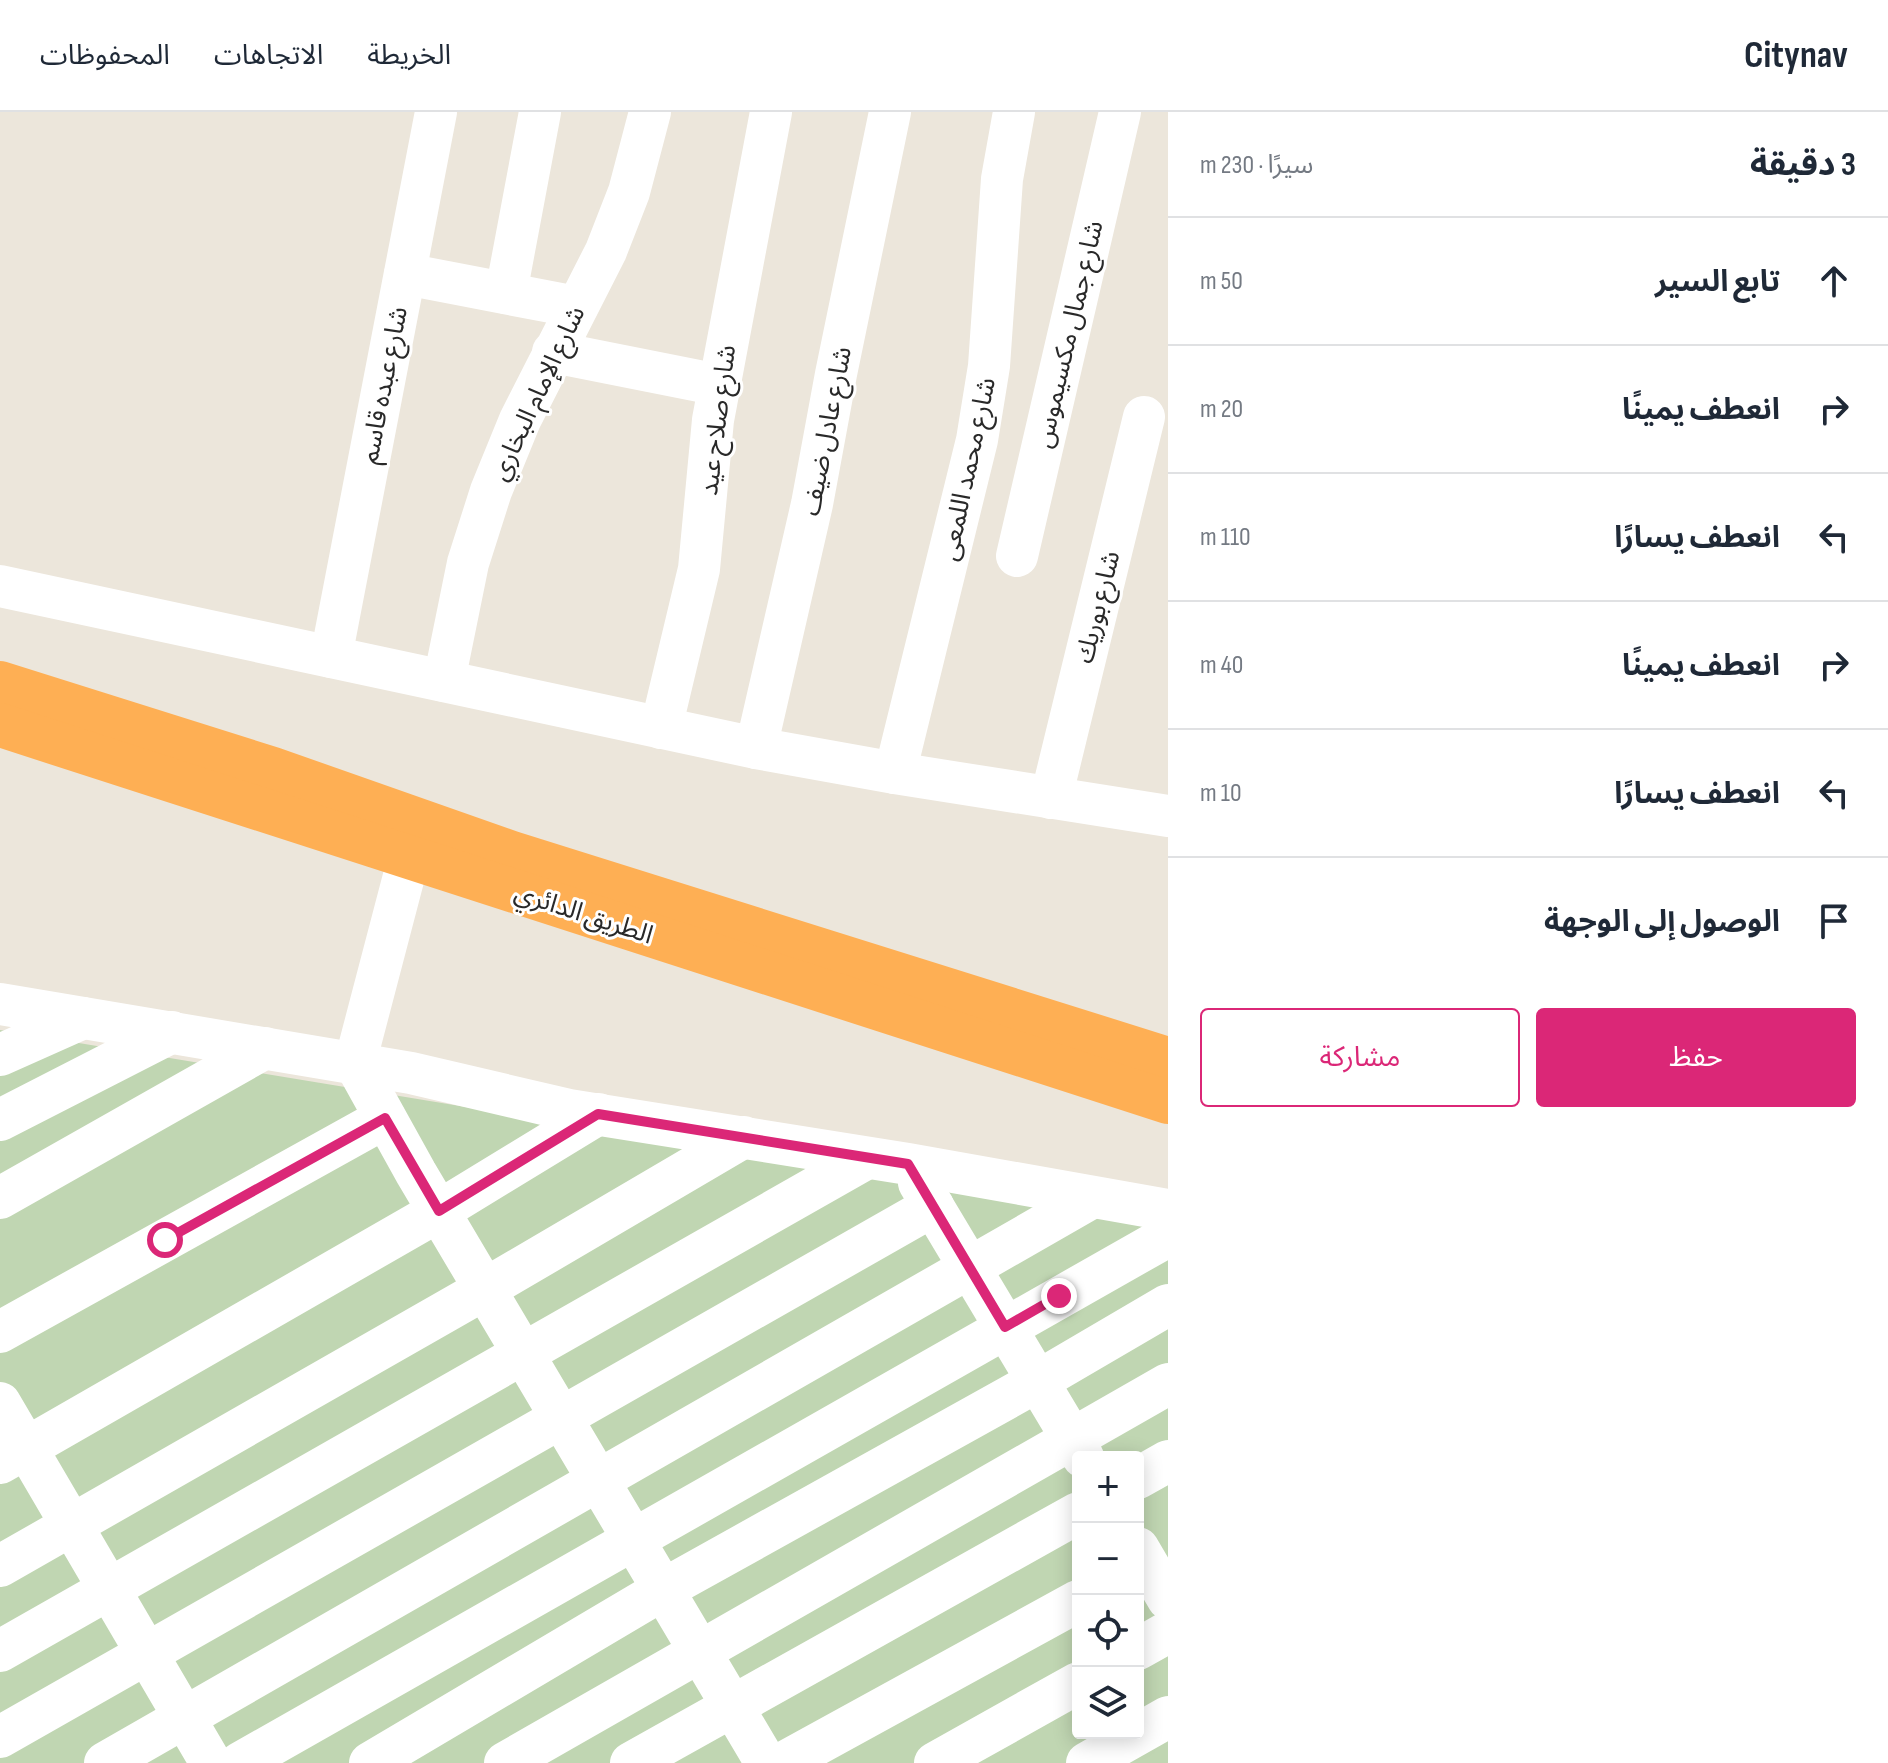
<!DOCTYPE html>
<html lang="ar">
<head>
<meta charset="utf-8">
<style>
	:root { --surface:#fff; --page:#f6f6f7; --text:#1f2937; --muted:#747a83; --line:#e0e1e3; --accent:#db2777 }
	body { margin:0; font-family:"Sofia Sans Condensed","Noto Sans Arabic",sans-serif; background:var(--page); color:var(--text); direction:rtl }
	.controls { position:absolute; right:24px; bottom:24px; display:grid; overflow:hidden; border-radius:8px; box-shadow:0 4px 20px #0003 }
	.controls button { width:72px; height:72px; display:grid; place-items:center; padding:0; border:0; border-bottom:2px solid var(--line); background:var(--surface); color:var(--text); font:40px sans-serif }
	.stop { position:absolute; width:24px; height:24px; margin:-18px; border:6px solid #db2777; border-radius:50%; background:#fff }
	.stop.end { background:#db2777; border-color:#fff; box-shadow:0 2px 8px #0008 }
	.list { margin:0; padding:0; list-style:none }
	h2 { display:flex; justify-content:space-between; align-items:center; height:104px; margin:0; padding:0 32px; font-size:34px }
	h2 small { font-size:26px; font-weight:400; color:var(--muted) }
	.list li { display:grid; grid-template-columns:52px 1fr auto; gap:24px; align-items:center; box-sizing:border-box; height:128px; padding:0 32px; border-top:2px solid var(--line) }
	.list b { display:block; font-size:30px; white-space:nowrap }
	.list em { font-size:26px; font-style:normal; color:var(--muted) }
	.actions { display:flex; gap:16px; padding:24px 32px }
	.actions a { flex:1; padding:18px 0; border:2px solid var(--accent); border-radius:8px; text-align:center; font-size:28px; color:var(--accent) }
	.actions .main { background:var(--accent); color:#fff }
	.icon { flex:none; width:44px; height:44px; fill:none; stroke:currentColor; stroke-width:2; stroke-linecap:round; stroke-linejoin:round }
	.map { position:relative; flex:none; width:1168px; height:1651px; overflow:hidden; direction:ltr }
	header { display:flex; align-items:center; gap:48px; box-sizing:border-box; height:112px; padding:0 40px; background:var(--surface); border-bottom:2px solid var(--line) }
	header strong { font-size:38px }
	nav { display:flex; gap:44px; margin-inline-start:auto; font-size:28px }
	main { display:flex }
	aside { flex:1; background:var(--surface) }
	.map>svg:first-child { display:block }
	.cemetery { fill:#c0d6b2; fill-rule:evenodd }
	.lines { fill:none; stroke-linecap:round; stroke-linejoin:round }
	.minor { stroke:#fff; stroke-width:42 }
	.highway { stroke:#feaf54; stroke-width:44 }
	.route { stroke:#db2777; stroke-width:10 }
	.labels { text-anchor:middle; stroke-width:6; stroke-linejoin:round; paint-order:stroke }
	.street-label { font-size:26px; fill:#292929; stroke:#fff }
</style>
</head>
<body>
<header>
<strong>Citynav</strong>
<nav><a>الخريطة</a><a>الاتجاهات</a><a>المحفوظات</a></nav>
</header>
<main>
<aside>
<h2>3 دقيقة<small>سيرًا · 230 m</small></h2>
<ul class="list">
<li><svg class="icon" aria-label="ahead" viewBox="0 0 24 24"><path d="M12 20V5M6 11l6-6 6 6"/></svg><div><b>تابع السير</b></div><em>50 m</em></li>
<li><svg class="icon" aria-label="right" viewBox="0 0 24 24"><path d="M7 20v-9h11M14 6l5 5-5 5"/></svg><div><b>انعطف يمينًا</b></div><em>20 m</em></li>
<li><svg class="icon" aria-label="left" viewBox="0 0 24 24"><path d="M17 20v-9H6M10 6l-5 5 5 5"/></svg><div><b>انعطف يسارًا</b></div><em>110 m</em></li>
<li><svg class="icon" aria-label="right" viewBox="0 0 24 24"><path d="M7 20v-9h11M14 6l5 5-5 5"/></svg><div><b>انعطف يمينًا</b></div><em>40 m</em></li>
<li><svg class="icon" aria-label="left" viewBox="0 0 24 24"><path d="M17 20v-9H6M10 6l-5 5 5 5"/></svg><div><b>انعطف يسارًا</b></div><em>10 m</em></li>
<li><svg class="icon" aria-label="arrive" viewBox="0 0 24 24"><path d="M6 21V4h12l-3 4 3 4H6"/></svg><div><b>الوصول إلى الوجهة</b></div></li>
</ul>
<div class="actions"><a class="main">حفظ</a><a>مشاركة</a></div>
</aside>
<div class="map">
<svg width="1168" height="1651" viewBox="0 0 1168 1651">
	<rect width="100%" height="100%" fill="#ece6db"/>
	<path class="cemetery" d="M0,918L1168,1111V1651H0ZM1078,1345H1138V1621H1078Z"/>
	<g class="lines">
		<g class="minor">
			<path d="M405,162L577,195"/>
			<path d="M506,181L540,0"/>
			<path d="M553,240L719,273"/>
			<path d="M1017,444L1120,0"/>
			<path d="M0,474L756,636L895,661L1168,704"/>
			<path d="M331,545L436,0"/>
			<path d="M444,569L468,451L491,379L520,308L606,139L629,80L650,0"/>
			<path d="M661,616L699,457L713,308L771,0"/>
			<path d="M756,636L812,392L836,262L890,0"/>
			<path d="M895,661L977,328L989,254L1002,67L1014,0"/>
			<path d="M1051,686L1144,305"/>
			<path d="M409,745L355,951L416,1061L766,1651"/>
			<path d="M0,892L411,961L569,998L908,1052L1168,1098"/>
			<path d="M0,943L83,906"/>
			<path d="M0,1008L172,920"/>
			<path d="M919,1071L1083,1345"/>
			<path d="M0,1086L265,936"/>
			<path d="M0,1220L385,1006"/>
			<path d="M0,1291L211,1651"/>
			<path d="M0,1351L439,1099L598,1002"/>
			<path d="M1138,1366L1168,1349"/>
			<path d="M1138,1436L1168,1487"/>
			<path d="M0,1454L485,1177L744,1025"/>
			<path d="M1138,1537L1168,1520"/>
			<path d="M0,1539L867,1046"/>
			<path d="M0,1625L933,1094"/>
			<path d="M105,1651L1091,1086"/>
			<path d="M240,1651L1168,1124"/>
			<path d="M370,1651L664,1477L1038,1269L1168,1193"/>
			<path d="M505,1651L1168,1272"/>
			<path d="M631,1651L1078,1401"/>
			<path d="M783,1651L1078,1489"/>
			<path d="M935,1651L1078,1571"/>
			<path d="M1087,1651L1168,1605"/>
		</g>
		<g class="highway">
			<path d="M0,571L273,657L512,741L1168,947"/>
			<path d="M0,613L1168,990"/>
		</g>
	</g>
	<g class="lines">
		<path class="route" d="M165,1128L385,1006L439,1099L598,1002L908,1052L1005,1215L1059,1184"/>
	</g>
	<g class="labels">
		<g class="street-label">
			<text transform="translate(1068 222) rotate(-77)" y="9">شارع جمال مكسيموس</text>
			<text transform="translate(383 273) rotate(-79)" y="9">شارع عبده قاسم</text>
			<text transform="translate(537 281) rotate(-65)" y="9">شارع الإمام البخاري</text>
			<text transform="translate(717 308) rotate(-83)" y="9">شارع صلاح عيد</text>
			<text transform="translate(826 319) rotate(-79)" y="9">شارع عادل ضيف</text>
			<text transform="translate(967 357) rotate(-78)" y="9">شارع محمد اللمعى</text>
			<text transform="translate(1097 495) rotate(-76)" y="9">شارع بوريك</text>
			<text transform="translate(584 801) rotate(18)" y="9">الطريق الدائري</text>
		</g>
	</g>
</svg>
<div class="controls">
<button>+</button>
<button>−</button>
<button><svg class="icon" aria-label="locate" viewBox="0 0 24 24"><circle cx="12" cy="12" r="6"/><path d="M12 2v4M12 18v4M2 12h4M18 12h4"/></svg></button>
<button><svg class="icon" aria-label="layers" viewBox="0 0 24 24"><path d="M12 4l9 5-9 5-9-5zM3 14l9 5 9-5"/></svg></button>
</div>
<div class="stop" style="left:165px;top:1128px"></div>
<div class="stop end" style="left:1059px;top:1184px"></div>
</div>
</main>
</body>
</html>
